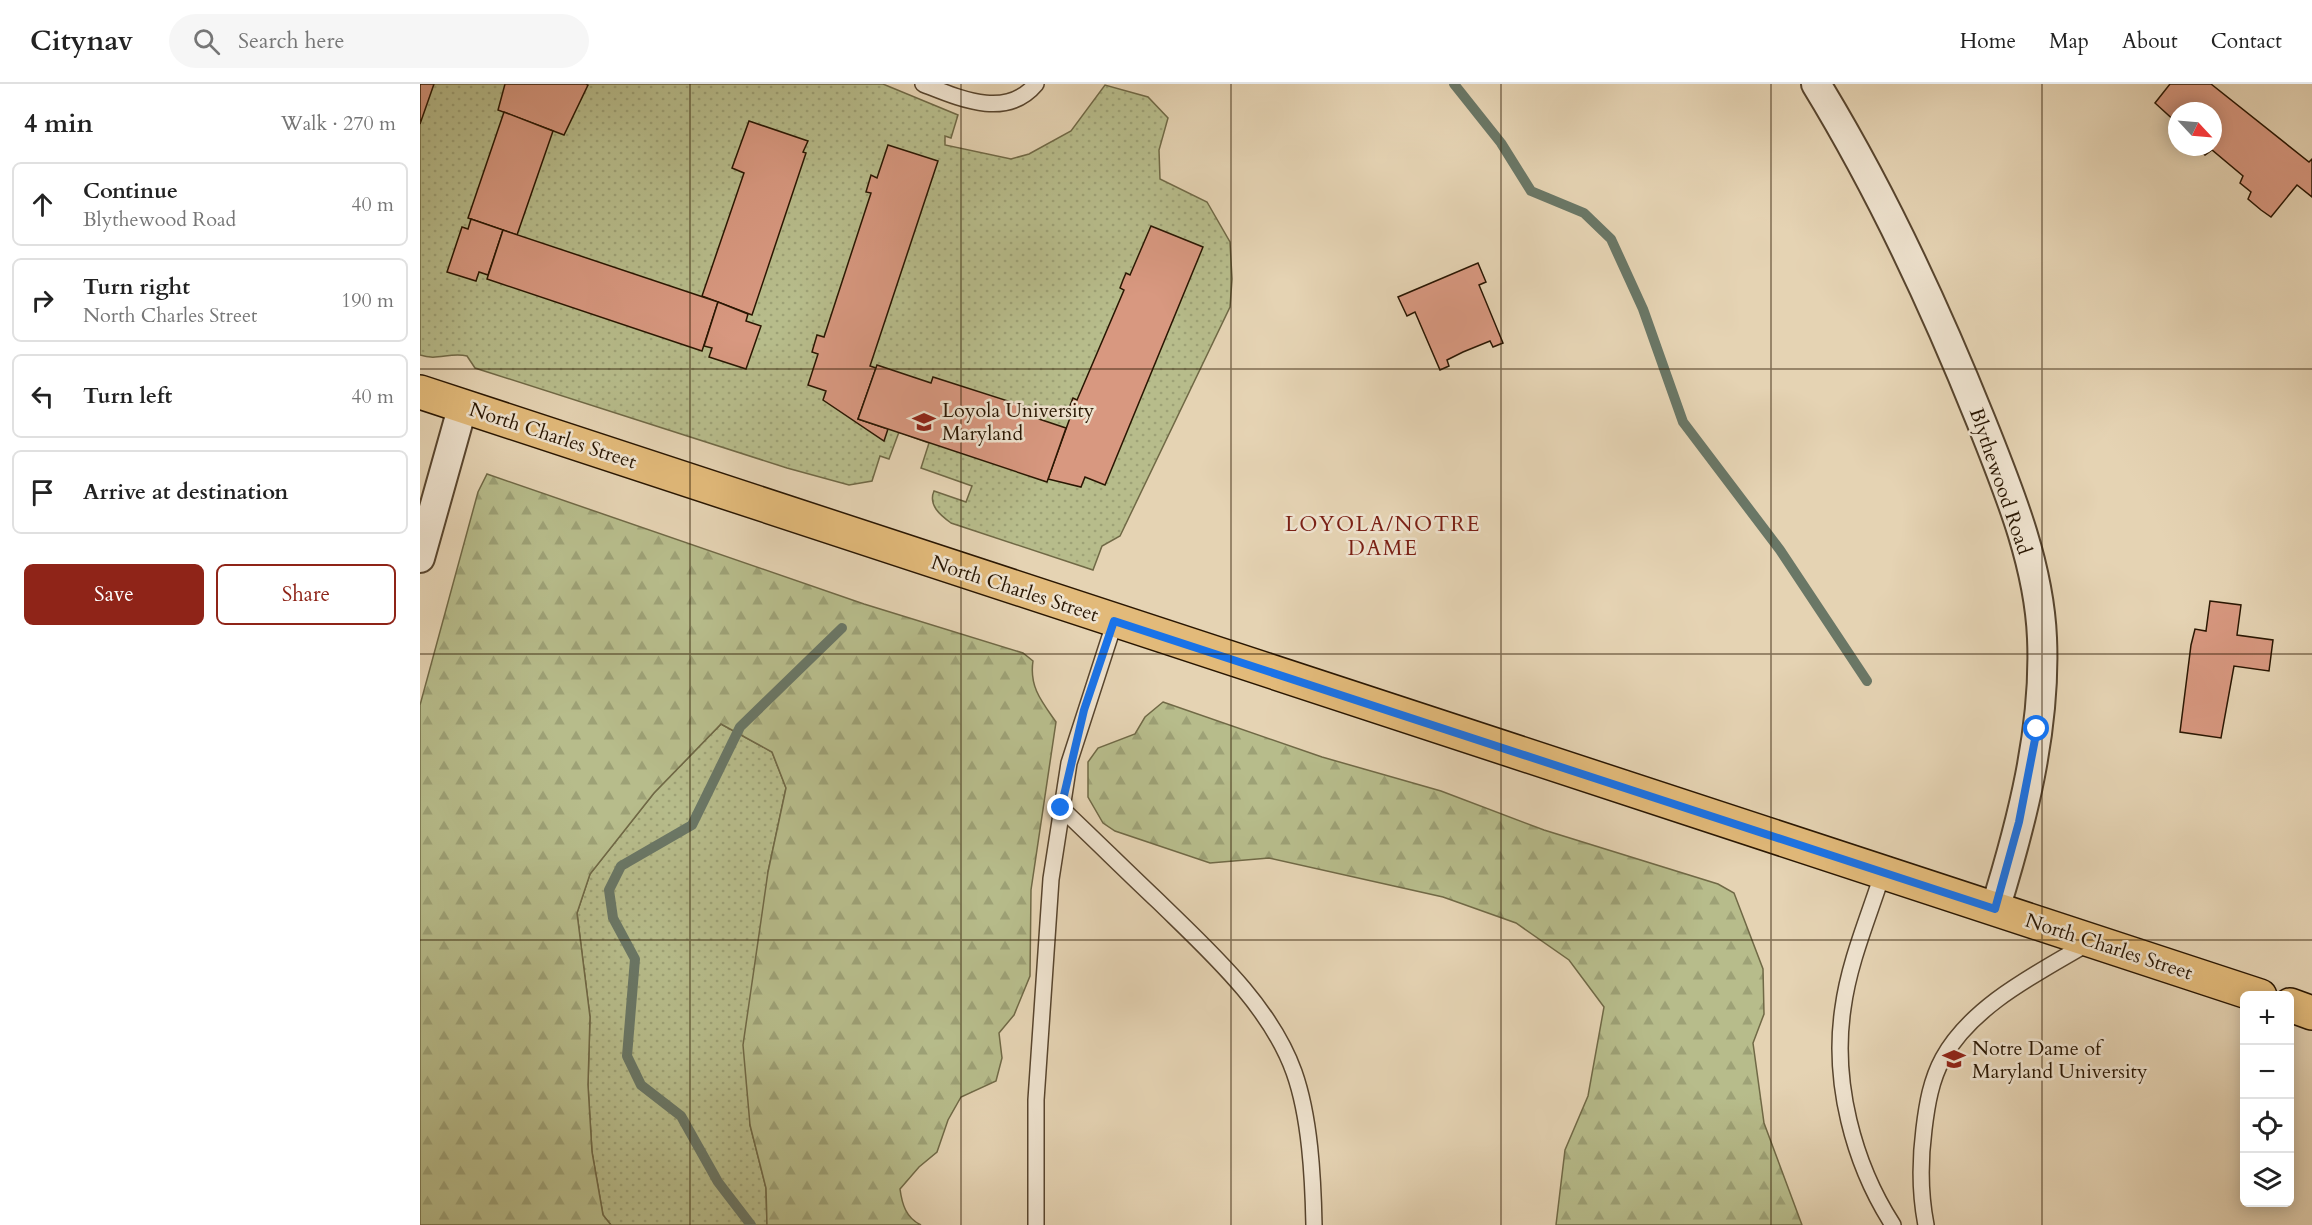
<!DOCTYPE html>
<html lang="en">
<head>
<meta charset="utf-8">
<style>
	:root { --surface:#fff; --page:#f6f6f6; --text:#222; --muted:#767676; --line:#e0e0e0; --accent:#8f2418 }
	body { margin:0; font-family:Cardo,serif; background:var(--page); color:var(--text) }
	.controls { position:absolute; right:18px; bottom:18px; display:grid; overflow:hidden; border-radius:9px; box-shadow:0 3px 15px #0003 }
	.controls button { width:54px; height:54px; display:grid; place-items:center; padding:0; border:0; border-bottom:2px solid var(--line); background:var(--surface); color:var(--text); font:30px sans-serif }
	.compass { position:absolute; left:1748px; top:18px; width:54px; height:54px; border-radius:50%; background:var(--surface); box-shadow:0 3px 15px #0003; rotate:116deg }
	.stop { position:absolute; width:18px; height:18px; margin:-14px; border:4px solid #1a73e8; border-radius:50%; background:#fff }
	.stop.end { background:#1a73e8; border-color:#fff; box-shadow:0 2px 6px #0008 }
	.list { margin:0; padding:0; list-style:none }
	h2 { display:flex; justify-content:space-between; align-items:center; height:78px; margin:0; padding:0 24px; font-size:26px }
	h2 small { font-size:20px; font-weight:400; color:var(--muted) }
	.list li { display:grid; grid-template-columns:39px 1fr auto; gap:18px; align-items:center; box-sizing:border-box; height:84px; margin:0 12px 12px; padding:0 12px; border:2px solid var(--line); border-radius:9px }
	.list b { display:block; font-size:22px; white-space:nowrap }
	.list p { margin:0; font-size:20px; white-space:nowrap; color:var(--muted) }
	.list em { font-size:20px; font-style:normal; color:var(--muted) }
	.actions { display:flex; gap:12px; padding:18px 24px }
	.actions a { flex:1; padding:14px 0; border:2px solid var(--accent); border-radius:9px; text-align:center; font-size:21px; color:var(--accent) }
	.actions .main { background:var(--accent); color:#fff }
	.icon { flex:none; width:33px; height:33px; fill:none; stroke:currentColor; stroke-width:2; stroke-linecap:round; stroke-linejoin:round }
	.map { position:relative; flex:none; width:1892px; height:1141px; overflow:hidden }
	header { display:flex; align-items:center; gap:36px; box-sizing:border-box; height:84px; padding:0 30px; background:var(--surface); border-bottom:2px solid var(--line) }
	header strong { font-size:28px }
	nav { display:flex; gap:33px; margin-inline-start:auto; font-size:21px }
	.search { width:420px; height:54px; background:var(--page); display:flex; align-items:center; gap:15px; box-sizing:border-box; padding:0 21px; border-radius:33px; color:var(--muted); font-size:22px }
	main { display:flex }
	aside { flex:1; background:var(--surface) }
	.map>svg:first-child { display:block }
	.grass { fill:url(#grass-dots); stroke:#706946; stroke-width:1.5 }
	.forest { fill:url(#forest-firs); stroke:#706946; stroke-width:1.5 }
	.lines { fill:none; stroke-linecap:round; stroke-linejoin:round }
	.stream { stroke:#6a7766; stroke-width:10 }
	.building { fill:#d89880; stroke:#291602; stroke-width:1.5 }
	.lane-casing { stroke:#58452e; stroke-width:18 }
	.street-casing { stroke:#58452e; stroke-width:32 }
	.primary-casing { stroke:#291602; stroke-width:36 }
	.lane { stroke:#eee2ce; stroke-width:15 }
	.street { stroke:#eee2ce; stroke-width:28 }
	.primary { stroke:#e2ba7a; stroke-width:33 }
	.route { stroke:#1a73e8; stroke-width:8 }
	.grid { fill:none; stroke:#291602; stroke-width:1.5; stroke-opacity:0.55 }
	.labels { text-anchor:middle; stroke-width:5; stroke-linejoin:round; paint-order:stroke }
	.poi-label { font-size:20px; fill:#291602; stroke:#eee2ce; text-anchor:start }
	.street-label { font-size:20px; fill:#291602; stroke:#eee2ce }
	.neighbourhood-label { font-size:21px; letter-spacing:1.5px; fill:#7a1f14; stroke:#eee2ce }
</style>
</head>
<body>
<header>
<strong>Citynav</strong>
<div class="search"><svg class="icon" aria-label="search" viewBox="0 0 24 24"><circle cx="10" cy="10" r="6"/><path d="M15 15l6 6"/></svg>Search here</div>
<nav><a>Home</a><a>Map</a><a>About</a><a>Contact</a></nav>
</header>
<main>
<aside>
<h2>4 min<small>Walk · 270 m</small></h2>
<ul class="list">
<li><svg class="icon" aria-label="ahead" viewBox="0 0 24 24"><path d="M12 20V5M6 11l6-6 6 6"/></svg><div><b>Continue</b><p>Blythewood Road</p></div><em>40 m</em></li>
<li><svg class="icon" aria-label="right" viewBox="0 0 24 24"><path d="M7 20v-9h11M14 6l5 5-5 5"/></svg><div><b>Turn right</b><p>North Charles Street</p></div><em>190 m</em></li>
<li><svg class="icon" aria-label="left" viewBox="0 0 24 24"><path d="M17 20v-9H6M10 6l-5 5 5 5"/></svg><div><b>Turn left</b></div><em>40 m</em></li>
<li><svg class="icon" aria-label="arrive" viewBox="0 0 24 24"><path d="M6 21V4h12l-3 4 3 4H6"/></svg><div><b>Arrive at destination</b></div></li>
</ul>
<div class="actions"><a class="main">Save</a><a>Share</a></div>
</aside>
<div class="map">
<svg width="1892" height="1141" viewBox="0 0 1892 1141">
	<defs>
		<pattern id="grass-dots" width="8" height="8" patternUnits="userSpaceOnUse" patternTransform="scale(1.5)"><rect width="8" height="8" fill="#b7bc8b"/><path d="M2 2h.1M6 6h.1" fill="none" stroke="#9da176" stroke-width="1.8" stroke-linecap="round"/></pattern>
		<pattern id="forest-firs" width="22" height="20" patternUnits="userSpaceOnUse" patternTransform="scale(1.5)"><rect width="22" height="20" fill="#b7bc8b"/><path d="M5 1l3.5 6h-7zM16 11l3.5 6h-7z" fill="#9da176"/></pattern>
	</defs>
	<rect width="100%" height="100%" fill="#e5d3b3"/>
	<filter id="stains"><feTurbulence type="fractalNoise" baseFrequency=".00333" numOctaves="4"/><feColorMatrix values="0 0 0 0 .2 0 0 0 0 .09 0 0 0 0 .02 0 0 0 .5 -.17"/></filter>
	<radialGradient id="worn" r=".72"><stop offset=".6" stop-color="#630" stop-opacity="0"/><stop offset="1" stop-color="#630" stop-opacity=".3"/></radialGradient>
	<g class="grass">
		<path d="M0,0H463L538,31L531,54L525,52V61L591,75L609,70L651,47L685,1L728,13L748,34L739,66L740,95L787,118L810,158L812,195L810,223L700,452L682,462L673,486L531,439C520,431 508,421 514,407L546,418L552,402L501,384L509,359L479,348L469,375L460,372L452,397L429,401L367,384L55,284L47,272C30,268 17,277 0,271Z"/>
		<path d="M301,640L352,668L366,704L348,788L330,1041L346,1104L347,1141H191L183,1131L172,1068L168,1001L170,933L157,829L170,790L234,709Z"/>
	</g>
	<g class="forest">
		<path d="M67,390L444,520L603,569L613,577C609,603 622,618 636,638L611,806L610,892L594,931L579,949L582,974L576,997L541,1013L528,1036L517,1068L499,1083L480,1105C482,1120 486,1134 501,1141H347L346,1104L330,1041L323,961L348,788L366,704L352,668L301,640L234,709L170,790L157,829L170,933L168,1001L172,1068L183,1131L191,1141H0V621L58,408Z"/>
		<path d="M743,618L902,673L1021,707L1124,746L1298,800L1314,809L1343,885L1344,930L1333,959L1344,1039L1382,1141H1136L1145,1066L1168,1012L1184,923L1149,876L1096,839L1023,813L849,774L790,779L695,747L683,739L668,713V678L678,664L715,650L725,633Z"/>
	</g>
	<g class="lines">
		<g class="stream">
			<path d="M1034,0L1081,59L1111,107L1164,129L1191,155L1223,225L1263,338L1360,466L1447,597"/>
			<path d="M331,1141L298,1098L261,1032L221,1001L207,972L215,875L193,834L189,806L201,782L272,741L320,643L422,544"/>
		</g>
	</g>
	<g class="building">
		<path d="M0,0H14L0,40Z"/>
		<path d="M85,0H166L168,1L144,51L78,26Z"/>
		<path d="M1750,0H1791L1889,78L1892,75V113L1877,101L1851,133L1841,126L1828,115L1831,108L1820,99L1823,92L1792,66L1785,71L1775,63H1793V27H1757V39L1735,19Z"/>
		<path d="M84,28L133,47L97,151L48,134Z"/>
		<path d="M329,37L388,57L383,68L386,69L332,231L282,212L324,89L312,84Z"/>
		<path d="M468,61L518,77L450,282L456,284L438,335L468,345L464,357L403,316L406,307L388,301L398,270L392,268L397,251L404,253L451,109L446,108L451,91L457,94Z"/>
		<path d="M51,135L83,146L68,191L59,188L56,197L27,188L42,143L48,145Z"/>
		<path d="M731,142L783,163L685,401L665,393L661,403L628,395L651,331L647,329L653,314L657,316L704,206L700,204L703,196L706,189L710,191Z"/>
		<path d="M83,146L298,218L282,267L67,195Z"/>
		<path d="M1058,179L1066,198L1059,201L1083,259L1073,263L1070,257L1043,268L1027,276L1029,282L1020,286L995,228L987,232L978,213Z"/>
		<path d="M298,218L328,230L326,237L341,242L326,285L289,273L292,264L284,262Z"/>
		<path d="M457,281L511,299L513,293L622,328L619,335L646,344L627,398L438,335Z"/>
		<path d="M1790,517L1821,521L1817,551L1853,556L1849,587L1814,582L1801,654L1760,648L1771,561L1775,545L1786,547Z"/>
	</g>
	<g class="lines">
		<g class="lane-casing">
			<g id="lane">
				<path d="M503,0C539,14 586,36 616,0"/>
				<path d="M641,724C674,755 706,787 739,818C789,867 850,921 874,988C890,1033 893,1093 894,1141"/>
				<path d="M1463,788C1449,832 1429,878 1423,924C1412,997 1433,1079 1473,1141"/>
				<path d="M616,1141V1016L631,795L649,679L695,537"/>
				<path d="M1506,1141C1500,1110 1500,1076 1504,1045C1507,1020 1511,996 1523,974C1553,920 1620,888 1670,858"/>
			</g>
		</g>
		<g class="street-casing">
			<g id="street">
				<path d="M1396,0C1462,108 1514,220 1561,337C1588,405 1619,479 1622,554C1626,645 1602,738 1575,825"/>
				<path d="M0,474L43,321"/>
			</g>
		</g>
		<g class="primary-casing">
			<g id="primary">
				<path d="M0,308L1840,912"/>
				<path d="M1870,921L1892,929"/>
			</g>
		</g>
		<use href="#lane" class="lane"/>
		<use href="#street" class="street"/>
		<use href="#primary" class="primary"/>
	</g>
	<g class="lines">
		<path class="route" d="M641,724L664,626L694,537L1575,825L1599,738L1617,645"/>
	</g>
	<path class="grid" d="M270,0V1141M541,0V1141M811,0V1141M1081,0V1141M1351,0V1141M1622,0V1141M0,285H1892M0,570H1892M0,856H1892"/>
	<defs>
		<g id="university-bare" transform="scale(1.8)"><path d="M0-5L7-2L0 1L-7-2ZM-4 1L0 2.5L4 1V4Q0 6-4 4Z" fill="#8f2418" stroke="#eee2ce" stroke-width="2.5" paint-order="stroke"/></g>
	</defs>
	<g fill-rule="evenodd">
		<use href="#university-bare" x="504" y="338"/>
		<use href="#university-bare" x="1534" y="975"/>
	</g>
	<g class="labels">
		<g class="poi-label">
			<text x="522" y="333">Loyola University<tspan x="522" dy="23">Maryland</tspan></text>
			<text x="1552" y="971">Notre Dame of<tspan x="1552" dy="23">Maryland University</tspan></text>
		</g>
		<g class="street-label">
			<text transform="translate(133 351) rotate(18)" y="7">North Charles Street</text>
			<text transform="translate(1581 397) rotate(71)" y="7">Blythewood Road</text>
			<text transform="translate(595 504) rotate(18)" y="7">North Charles Street</text>
			<text transform="translate(1689 862) rotate(18)" y="7">North Charles Street</text>
		</g>
		<g class="neighbourhood-label">
			<text x="963" y="447">LOYOLA/NOTRE<tspan x="963" dy="24">DAME</tspan></text>
		</g>
	</g>
	<rect width="100%" height="100%" filter="url(#stains)"/>
	<rect width="100%" height="100%" fill="url(#worn)"/>
</svg>
<div class="controls">
<button>+</button>
<button>−</button>
<button><svg class="icon" aria-label="locate" viewBox="0 0 24 24"><circle cx="12" cy="12" r="6"/><path d="M12 2v4M12 18v4M2 12h4M18 12h4"/></svg></button>
<button><svg class="icon" aria-label="layers" viewBox="0 0 24 24"><path d="M12 4l9 5-9 5-9-5zM3 14l9 5 9-5"/></svg></button>
</div>
<svg class="compass" viewBox="-18 -18 36 36"><path d="M0-13l5 13h-10z" fill="#e53935"/><path d="M0 13l5-13h-10z" fill="#767676"/></svg>
<div class="stop" style="left:1617px;top:645px"></div>
<div class="stop end" style="left:641px;top:724px"></div>
</div>
</main>
</body>
</html>
